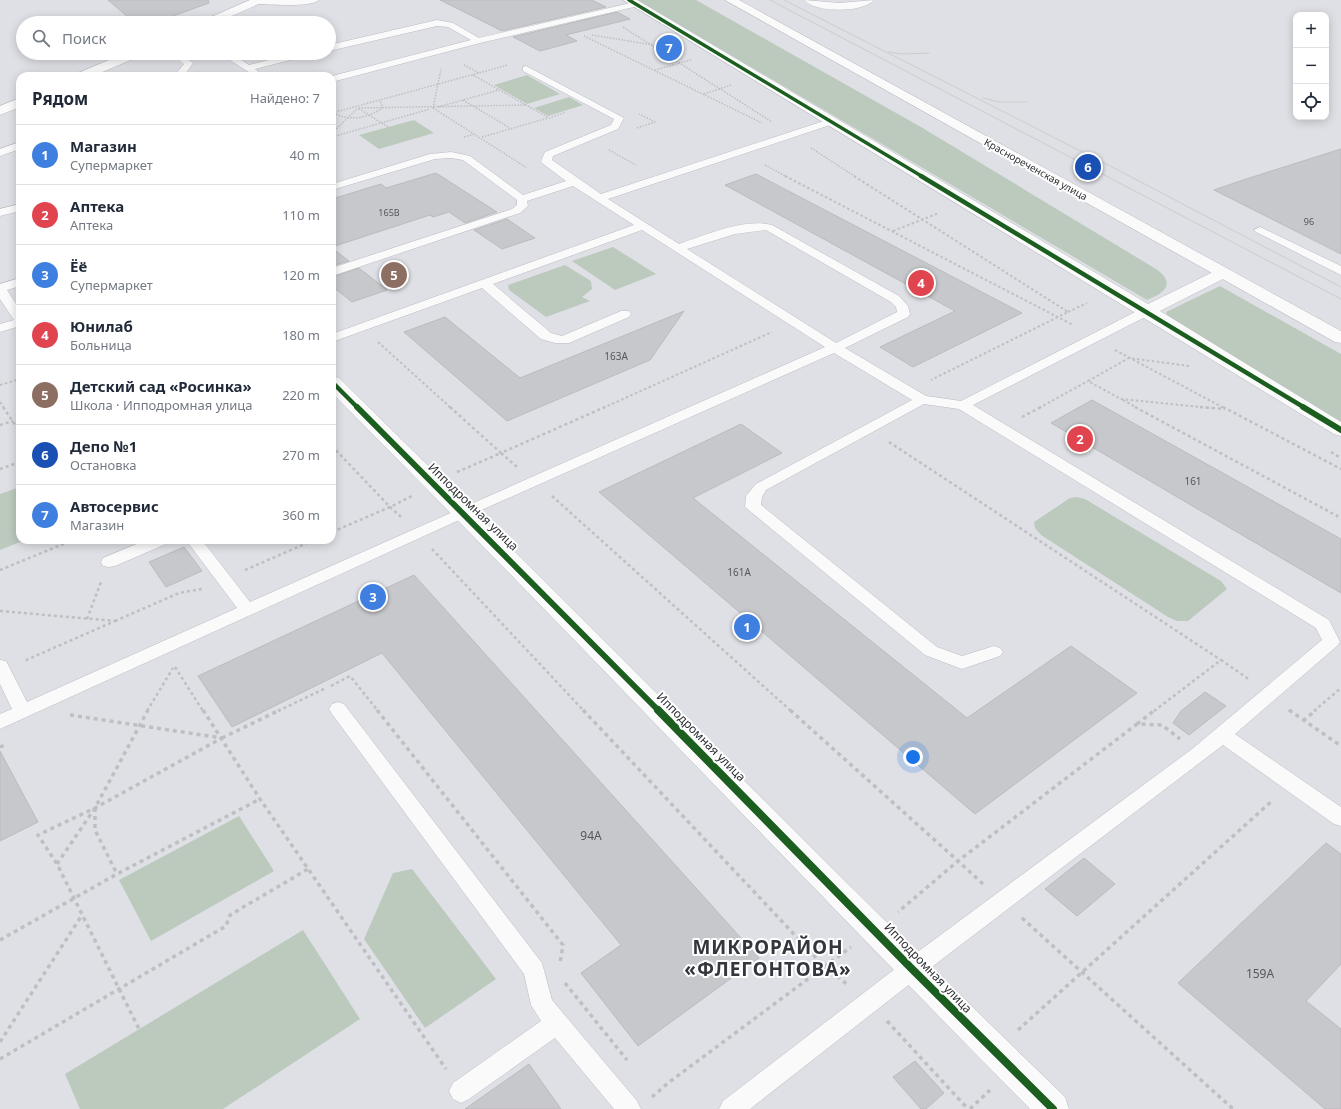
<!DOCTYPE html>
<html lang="ru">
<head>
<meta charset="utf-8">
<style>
	:root { --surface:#fff; --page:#f6f6f7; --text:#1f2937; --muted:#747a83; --line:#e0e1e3; --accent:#6b6c71 }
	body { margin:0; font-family:"Noto Sans",sans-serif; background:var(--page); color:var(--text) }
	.controls { position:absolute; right:12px; top:12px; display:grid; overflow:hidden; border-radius:8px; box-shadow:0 2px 10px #0003 }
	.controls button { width:36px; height:36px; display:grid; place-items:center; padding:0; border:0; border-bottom:1px solid var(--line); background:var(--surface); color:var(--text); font:20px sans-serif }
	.you { position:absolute; left:913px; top:757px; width:14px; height:14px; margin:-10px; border:3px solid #fff; border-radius:50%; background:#1a73e8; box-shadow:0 0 0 6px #1a73e833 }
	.badge { display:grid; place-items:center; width:26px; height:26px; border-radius:50%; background:var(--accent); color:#fff; font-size:13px; font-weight:700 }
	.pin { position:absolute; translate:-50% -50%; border:2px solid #fff; box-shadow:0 1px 4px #0006 }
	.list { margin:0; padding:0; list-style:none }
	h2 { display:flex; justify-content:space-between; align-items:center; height:52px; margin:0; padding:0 16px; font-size:17px }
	h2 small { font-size:13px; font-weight:400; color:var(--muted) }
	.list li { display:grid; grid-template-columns:26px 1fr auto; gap:12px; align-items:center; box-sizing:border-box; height:60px; padding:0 16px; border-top:1px solid var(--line) }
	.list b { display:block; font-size:15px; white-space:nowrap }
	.list p { margin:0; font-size:13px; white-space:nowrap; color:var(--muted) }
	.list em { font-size:13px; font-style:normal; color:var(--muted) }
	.icon { flex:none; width:22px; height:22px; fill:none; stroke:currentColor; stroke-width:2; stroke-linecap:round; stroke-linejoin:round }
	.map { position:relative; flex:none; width:1341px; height:1109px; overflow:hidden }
	.search { position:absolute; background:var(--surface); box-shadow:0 2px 10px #0003; left:16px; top:16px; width:320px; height:44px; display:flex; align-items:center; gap:10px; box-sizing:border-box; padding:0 14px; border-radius:22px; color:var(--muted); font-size:15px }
	.panel { position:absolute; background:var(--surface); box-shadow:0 2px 10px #0003; left:16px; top:72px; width:320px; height:472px; border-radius:12px }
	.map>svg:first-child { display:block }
	.green { fill:#bccabe }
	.building { fill:#c7c8cc; stroke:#babbbf }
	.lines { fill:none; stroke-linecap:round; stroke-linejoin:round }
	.service-casing { stroke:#bbbcc0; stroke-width:1 }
	.minor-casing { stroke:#bbbcc0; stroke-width:1 }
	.tertiary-casing { stroke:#bbbcc0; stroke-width:1 }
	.primary-casing { stroke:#bbbcc0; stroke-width:1 }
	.path-far3 { stroke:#bdbfc1; stroke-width:1.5; stroke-dasharray:1.5 1.5; stroke-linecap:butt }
	.path-far2 { stroke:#bdbfc1; stroke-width:2; stroke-dasharray:2.5 2.5; stroke-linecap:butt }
	.path-far1 { stroke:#bdbfc1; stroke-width:2.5; stroke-dasharray:3 3; stroke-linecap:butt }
	.path { stroke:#bdbfc1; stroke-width:3.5; stroke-dasharray:4 4; stroke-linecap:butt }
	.service { fill:#fafafb; fill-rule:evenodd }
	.minor { fill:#fafafb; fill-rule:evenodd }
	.tertiary { fill:#fafafb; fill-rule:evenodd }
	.primary { fill:#fafafb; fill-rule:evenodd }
	.tram { stroke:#cbcccd; stroke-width:1 }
	.cycleway-far3-casing { stroke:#fff; stroke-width:5 }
	.cycleway-far2-casing { stroke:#fff; stroke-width:6 }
	.cycleway-far1-casing { stroke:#fff; stroke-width:8 }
	.cycleway-casing { stroke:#fff; stroke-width:10 }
	.cycleway-far3 { stroke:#1b5e20; stroke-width:3.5 }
	.cycleway-far2 { stroke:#1b5e20; stroke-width:4.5 }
	.cycleway-far1 { stroke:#1b5e20; stroke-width:6 }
	.cycleway { stroke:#1b5e20; stroke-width:8 }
	.labels { text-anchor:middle; stroke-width:4; stroke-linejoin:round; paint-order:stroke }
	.far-number-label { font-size:9px; fill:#55565a }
	.far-street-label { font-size:10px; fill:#2d2e32; stroke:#fff }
	.number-label { font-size:10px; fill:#55565a }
	.street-label { font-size:12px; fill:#2d2e32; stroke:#fff }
	.near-number-label { font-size:12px; fill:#55565a }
	.near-district-label { font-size:19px; font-weight:bold; letter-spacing:1px; fill:#34363e; stroke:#fff }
</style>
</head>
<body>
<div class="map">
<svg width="1341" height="1109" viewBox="0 0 1341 1109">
	<rect width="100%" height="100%" fill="#dfe0e5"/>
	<g class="green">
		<path d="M637,0H696L921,127L1156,269C1176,283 1165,293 1147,300Z"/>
		<path d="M527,75L560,94L527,104L494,85Z"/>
		<path d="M569,97L583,105L548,116L534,108Z"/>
		<path d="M414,120L434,133L379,149L359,135Z"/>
		<path d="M613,247L656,274L615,290L572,261Z"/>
		<path d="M565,265L591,281L592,289L582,297L590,301L546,317L509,290L508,285Z"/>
		<path d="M1220,286L1341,354V427L1170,322L1166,312Z"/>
		<path d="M20,487V540H25L0,550V494Z"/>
		<path d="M1076,497L1085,499L1221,581L1227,589L1188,621H1177L1168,617L1041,535L1035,528L1034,522L1070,498Z"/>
		<path d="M239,816L274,871L151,941L119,880Z"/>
		<path d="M412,869L496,979L425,1028L364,939L393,873Z"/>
		<path d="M303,930L360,1019L223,1109H80L65,1074Z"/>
	</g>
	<g class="building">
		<path d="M108,0H208L209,3L154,23H135Z"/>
		<path d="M440,0H592L606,7L502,31Z"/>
		<path d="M617,12L630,19L566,35L577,41L540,51L513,37Z"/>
		<path d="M1341,149V254L1214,190L1246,179Z"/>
		<path d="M436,173L497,212L465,223L449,212L433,217L430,215L332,247V199L381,184L386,188Z"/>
		<path d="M756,174L1022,313L913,367L880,347L955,311L725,185Z"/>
		<path d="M507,219L535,238L502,249L474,230Z"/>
		<path d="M332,248L349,261L332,266Z"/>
		<path d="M359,268L387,290L352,302L332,286V277Z"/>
		<path d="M684,311L650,360L507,421L404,332L445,317L520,378Z"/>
		<path d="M1092,400L1341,539V593L1051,423Z"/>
		<path d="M741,424L782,453L693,498L967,718L1071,646L1137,693L975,814L599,492Z"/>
		<path d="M184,547L202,571L166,587L149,562Z"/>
		<path d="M414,575L759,958L638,1046L581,973L621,945L382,653L232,727L198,676Z"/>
		<path d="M1205,692L1226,706L1189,735L1173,723L1181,711Z"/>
		<path d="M0,751L38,822L0,841Z"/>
		<path d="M1326,843L1341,854V964L1306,1001L1341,1029V1109H1325L1178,983Z"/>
		<path d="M1084,858L1115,884L1077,916L1045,889Z"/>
		<path d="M915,1061L944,1093L926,1109H921L893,1077Z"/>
		<path d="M529,1064L561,1109H465Z"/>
	</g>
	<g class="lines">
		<g class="service-casing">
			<g id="service">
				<path d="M253,0H319C310,8 269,4 256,4H253Z"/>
				<path d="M635,2H638V6L480,43L332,82V76L471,40L448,27L437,26L329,51V45L437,20L453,23L479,38Z"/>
				<path d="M170,53H180L193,63L184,76H174L184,64Z"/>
				<path d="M225,53H231L249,65L296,53H311L310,55L255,69L260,73L255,76L225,57Z"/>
				<path d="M526,66L624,118L618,129L553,156L552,160L601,194L830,119H836L838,121L836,123L608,199L679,244C706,235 744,218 772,225L899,296L908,306L910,314L908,317L845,348L926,396L961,401L1143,308H1151L1153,311L1151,314L973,405L1329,620L1340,642L1337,646L1235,734L1341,807V826L1334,824L1223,745L920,976L750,1109H719L723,1101L904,962L1192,749L1322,640L1316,628L959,409L924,404L766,490L762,497L761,505L937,647L962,656L994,646L1000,648L1003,652L1000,656L962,669L925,655L745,507L746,496L756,484L912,400L834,353L468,516L0,729V714L12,709L0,684V660L6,661L27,702L237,608L186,540H202L250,602L825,347L642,230L493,284L551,333L562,336L621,311H629L631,314L629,317L569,343H555L541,339L482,288L332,342V334L634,225L573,186L527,201L528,206L520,213L332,276V268L512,209L517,205V200L463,160L451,158L435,159L332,190V184L430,154L451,152L470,156L523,195L566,181L542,163L541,161L545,152L611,125L614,119L523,71V67ZM766,230L891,302L896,307L897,312L836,343L687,249L735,234Z"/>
				<path d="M20,142V149L0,156V149Z"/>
				<path d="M20,204V211L0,216V209Z"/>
				<path d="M1260,227L1341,266V275L1256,232L1254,230Z"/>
				<path d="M20,278V286L7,290L20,310V326L0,332V324L14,320L0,299V284Z"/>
				<path d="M146,540H168L166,544L115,566L109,567L103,566L101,562L103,558Z"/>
				<path d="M338,702L344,704L542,963L552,1000L637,1101L641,1109H614L555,1038L469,1099L461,1103L453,1099L449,1091L453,1083L541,1021L531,1005L524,974L332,714L329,709L332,704Z"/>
			</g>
		</g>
		<g class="minor-casing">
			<g id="minor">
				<path d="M623,0H637L1148,304L1217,270L1223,268L1229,270L1231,273L1229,276L1160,311L1341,422V436L1334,434Z"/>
				<path d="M804,0L839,3L874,0C863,13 815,13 804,0Z"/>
				<path d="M332,376L339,378C582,616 820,860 1065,1097L1069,1109H1030C796,872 567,629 332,393Z"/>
			</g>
		</g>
		<g class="tertiary-casing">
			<g id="tertiary">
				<path d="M250,0H265L263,2L216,23H200L202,21Z"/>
				<path d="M126,53H142L140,56L93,76H76L78,73Z"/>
				<path d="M20,98V107L0,115V106Z"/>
			</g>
		</g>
		<g class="primary-casing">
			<path id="primary" d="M725,0H739L1341,331V343L1335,342Z"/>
		</g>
		<g class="path-far3">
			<path d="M623,27L772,122"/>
			<path d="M592,35L666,47"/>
			<path d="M584,36L762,123"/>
			<path d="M464,65L479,73"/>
			<path d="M655,70L691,60"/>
			<path d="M473,75L549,118L566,112"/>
			<path d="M704,94L731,85"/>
			<path d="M463,100L510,128"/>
			<path d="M438,107L499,90"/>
			<path d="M433,108L527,168"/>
			<path d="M433,108L441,69"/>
			<path d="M332,113L508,65"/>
			<path d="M333,113C349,121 367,119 382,108V104L379,100"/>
			<path d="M388,127L358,108L527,105"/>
			<path d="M637,128L655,122L639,114"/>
			<path d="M332,133L358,108"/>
			<path d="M332,137L430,109"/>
			<path d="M464,137L475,134"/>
			<path d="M482,137L548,118"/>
			<path d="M811,148L856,177"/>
			<path d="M609,150L636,165"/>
			<path d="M765,165L787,177"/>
		</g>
		<g class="path-far2">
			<path d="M785,176L1073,325"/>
			<path d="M854,176L1068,312L931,380"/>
			<path d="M893,231L939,213"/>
			<path d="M1068,312L1087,303"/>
			<path d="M378,342L451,408"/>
			<path d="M1115,350L1224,408"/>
			<path d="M1189,366L1129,358L1088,381L1121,399L1211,408"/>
			<path d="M0,385L20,379"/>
			<path d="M1123,400L1137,408"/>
			<path d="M0,402L4,408"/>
			<path d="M603,408L772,332"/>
			<path d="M1039,408L1088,381"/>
		</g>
		<g class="path-far1">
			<path d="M3,407L20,432"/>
			<path d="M450,407L501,453L605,407"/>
			<path d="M1135,407L1341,518"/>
			<path d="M1200,407L1225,409"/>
			<path d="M1223,407L1341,469"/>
			<path d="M1022,417L1041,407"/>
			<path d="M0,425L13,421"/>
			<path d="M889,442L1221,660"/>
			<path d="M332,446L390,507L332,532"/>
			<path d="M1331,452L1341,458"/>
			<path d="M0,469L20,462"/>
			<path d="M457,472L501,453L517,467"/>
			<path d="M552,496L791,711"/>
			<path d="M401,517L390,507L412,496"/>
			<path d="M432,549L584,711"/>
			<path d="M0,570L73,540"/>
			<path d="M245,570L314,540"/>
			<path d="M0,611L115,621L24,661"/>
			<path d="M87,619L101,582"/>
			<path d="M115,621L179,593L202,589"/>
			<path d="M175,667L203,711"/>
			<path d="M331,686L350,676L378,711"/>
			<path d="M1289,710L1290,711"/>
			<path d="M147,711L173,668"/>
			<path d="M278,711L326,688"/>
			<path d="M1154,711L1221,660L1250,680"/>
			<path d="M1314,711L1341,688"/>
		</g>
		<g class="path">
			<path d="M203,710L260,799L446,1069"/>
			<path d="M377,710L563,945L560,963"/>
			<path d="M583,710L824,966L848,985"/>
			<path d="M790,710L958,861L898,912"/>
			<path d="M1289,710L1341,746"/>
			<path d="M70,715L222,738L95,808L38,835L57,864L139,1029"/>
			<path d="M1303,721L1316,710"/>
			<path d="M1137,724L1155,710"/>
			<path d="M222,738L280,710"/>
			<path d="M0,747L5,745"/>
			<path d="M95,808V830L117,874"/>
			<path d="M57,864L95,808L148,710"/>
			<path d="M983,884L958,861L1137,724L1162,725L1180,739"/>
			<path d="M1022,918L1233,1109"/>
			<path d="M0,940L117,874L260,799"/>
			<path d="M565,983L627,1060"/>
			<path d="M887,1021L968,1109"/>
			<path d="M1018,1030L1273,800"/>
			<path d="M0,1042L82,915"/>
			<path d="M0,1059L226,926L230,915L308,869"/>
			<path d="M652,1097L668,1083L851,947"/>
			<path d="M970,1109L990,1090"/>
		</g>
		<use href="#service" class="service"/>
		<use href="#minor" class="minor"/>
		<use href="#tertiary" class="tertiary"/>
		<use href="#primary" class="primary"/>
		<g class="tram">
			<path d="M770,0L1341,299"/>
			<path d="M784,0L1116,169L1341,287"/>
			<path d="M889,52L902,54L929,53"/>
			<path d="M983,98L999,102H1027"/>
		</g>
		<g class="cycleway-far3-casing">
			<path id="cycleway-far3" d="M629,0L923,177"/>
		</g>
		<g class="cycleway-far2-casing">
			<g id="cycleway-far2">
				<path d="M921,176L1305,408"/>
				<path d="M332,382L358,408"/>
			</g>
		</g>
		<g class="cycleway-far1-casing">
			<g id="cycleway-far1">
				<path d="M357,407L659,711"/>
				<path d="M1303,407L1341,430"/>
			</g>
		</g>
		<g class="cycleway-casing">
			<path id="cycleway" d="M658,710L912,969L1053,1109"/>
		</g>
		<use href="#cycleway-far3" class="cycleway-far3"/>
		<use href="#cycleway-far2" class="cycleway-far2"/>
		<use href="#cycleway-far1" class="cycleway-far1"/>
		<use href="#cycleway" class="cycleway"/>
	</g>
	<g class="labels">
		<g class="far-number-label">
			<text x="389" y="216">165В</text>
			<text x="1309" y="225">96</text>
		</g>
		<g class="far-street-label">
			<text transform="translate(1036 169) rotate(29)" y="4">Краснореченская улица</text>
		</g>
		<g class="number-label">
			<text x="616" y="360">163А</text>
			<text x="1193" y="485">161</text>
			<text x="739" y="576">161А</text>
		</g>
		<g class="street-label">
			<text transform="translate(473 507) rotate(44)" y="4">Ипподромная улица</text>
			<text transform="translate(701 737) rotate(45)" y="4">Ипподромная улица</text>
			<text transform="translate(928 968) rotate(46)" y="4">Ипподромная улица</text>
		</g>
		<g class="near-number-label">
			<text x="591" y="840">94А</text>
			<text x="1260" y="978">159А</text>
		</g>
		<g class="near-district-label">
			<text x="768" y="954">МИКРОРАЙОН<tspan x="768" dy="22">«ФЛЕГОНТОВА»</tspan></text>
		</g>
	</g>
</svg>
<div class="controls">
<button>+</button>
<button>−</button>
<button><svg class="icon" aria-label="locate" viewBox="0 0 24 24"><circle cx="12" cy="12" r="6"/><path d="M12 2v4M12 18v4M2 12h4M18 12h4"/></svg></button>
</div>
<div class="you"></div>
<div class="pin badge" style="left:747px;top:627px;background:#3f7fe0">1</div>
<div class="pin badge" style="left:1080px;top:439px;background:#e0444e">2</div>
<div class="pin badge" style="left:373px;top:597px;background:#3f7fe0">3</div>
<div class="pin badge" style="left:921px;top:283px;background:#e0444e">4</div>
<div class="pin badge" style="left:394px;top:275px;background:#8d6e63">5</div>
<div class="pin badge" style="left:1088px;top:167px;background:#1a4fb4">6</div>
<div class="pin badge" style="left:669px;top:48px;background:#3f7fe0">7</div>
<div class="search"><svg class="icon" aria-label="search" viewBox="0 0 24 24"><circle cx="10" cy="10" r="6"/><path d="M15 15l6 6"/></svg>Поиск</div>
<section class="panel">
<h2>Рядом<small>Найдено: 7</small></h2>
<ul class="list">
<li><span class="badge" style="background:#3f7fe0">1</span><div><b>Магазин</b><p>Супермаркет</p></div><em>40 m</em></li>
<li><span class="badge" style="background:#e0444e">2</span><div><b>Аптека</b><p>Аптека</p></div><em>110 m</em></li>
<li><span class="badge" style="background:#3f7fe0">3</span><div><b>Ёё</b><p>Супермаркет</p></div><em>120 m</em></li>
<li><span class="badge" style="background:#e0444e">4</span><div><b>Юнилаб</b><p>Больница</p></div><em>180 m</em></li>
<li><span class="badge" style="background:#8d6e63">5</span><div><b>Детский сад «Росинка»</b><p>Школа · Ипподромная улица</p></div><em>220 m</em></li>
<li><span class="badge" style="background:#1a4fb4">6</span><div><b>Депо №1</b><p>Остановка</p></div><em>270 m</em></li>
<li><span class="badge" style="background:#3f7fe0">7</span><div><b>Автосервис</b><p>Магазин</p></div><em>360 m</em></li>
</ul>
</section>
</div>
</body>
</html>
